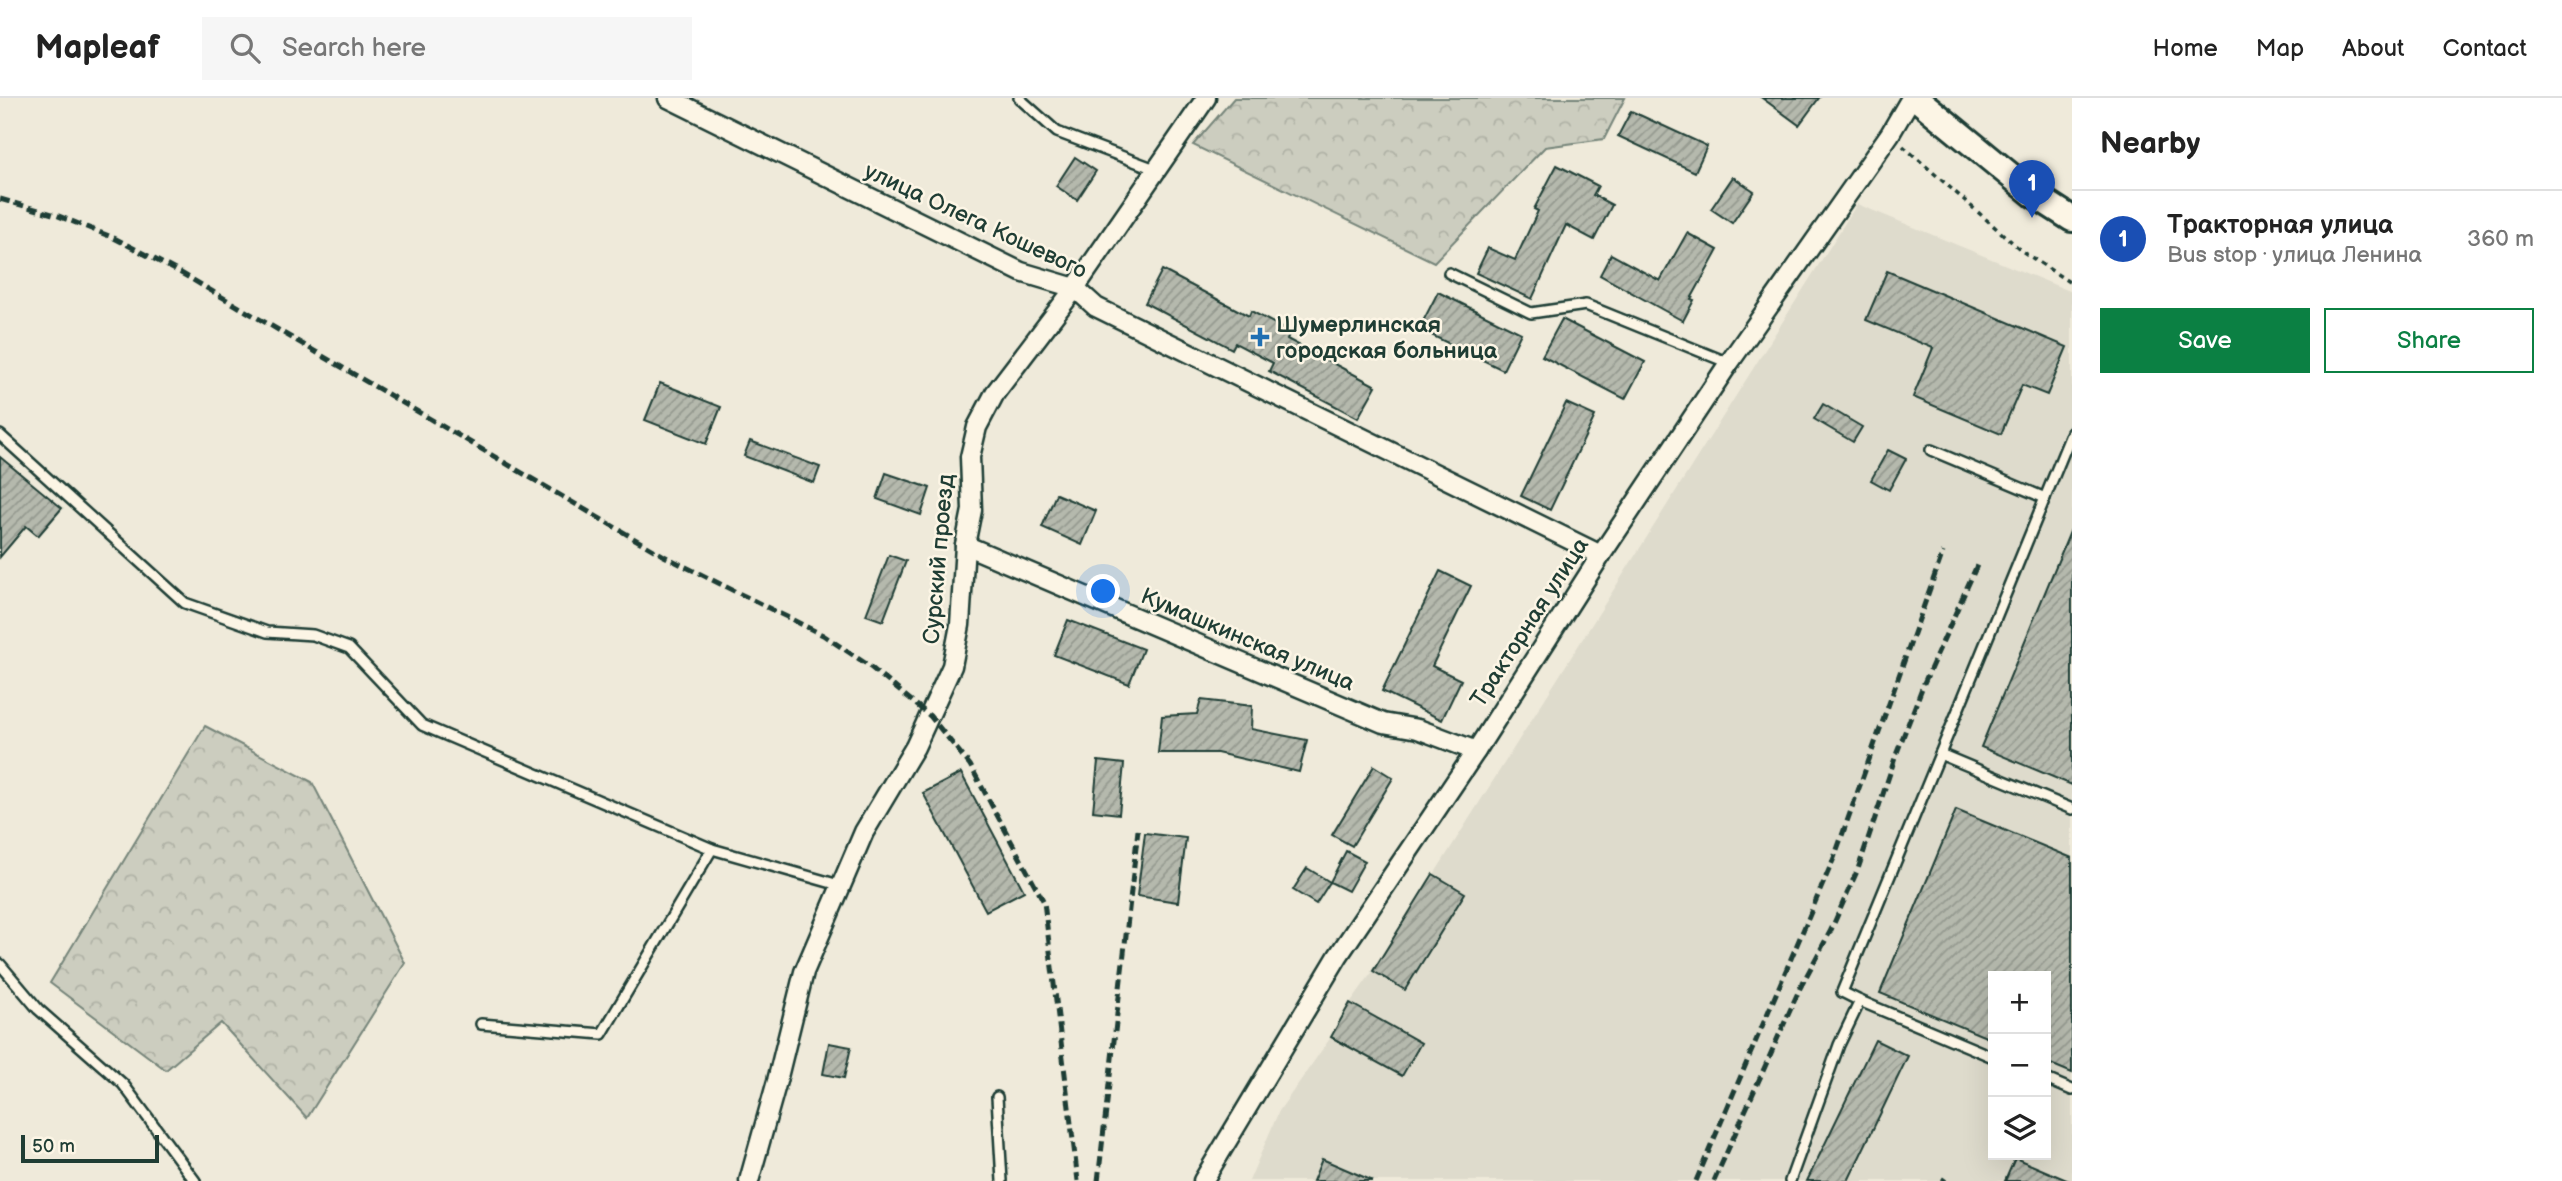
<!DOCTYPE html>
<html lang="en">
<head>
<meta charset="utf-8">
<style>
	:root { --surface:#fff; --page:#f6f6f6; --text:#222; --muted:#767676; --line:#e0e0e0; --accent:#0b8043 }
	body { margin:0; font-family:"Balsamiq Sans",sans-serif; background:var(--page); color:var(--text) }
	.controls { position:absolute; right:21px; bottom:21px; display:grid; overflow:hidden; border-radius:0px; box-shadow:0 7px 28px #0002 }
	.controls button { width:63px; height:63px; display:grid; place-items:center; padding:0; border:0; border-bottom:2px solid var(--line); background:var(--surface); color:var(--text); font:35px sans-serif }
	.scale { position:absolute; left:21px; bottom:18px; width:138px; box-sizing:border-box; padding-left:7px; border:4px solid #1f3d34; border-top:0; font-size:19px; line-height:24px; white-space:nowrap; color:#1f3d34; -webkit-text-stroke:5px #fcf5e5; paint-order:stroke }
	.you { position:absolute; left:1104px; top:494px; width:24px; height:24px; margin:-18px; border:5px solid #fff; border-radius:50%; background:#1a73e8; box-shadow:0 0 0 10px #1a73e833 }
	.badge { display:grid; place-items:center; width:46px; height:46px; border-radius:50%; background:var(--accent); color:#fff; font-size:23px; font-weight:700 }
	.pin { position:absolute; translate:-50% -58px; filter:drop-shadow(0 2px 4px #0008) }
	.pin::after { content:''; position:absolute; top:37px; width:24px; height:21px; background:inherit; clip-path:polygon(0 0,100% 0,50% 100%) }
	.list { margin:0; padding:0; list-style:none }
	h2 { display:flex; justify-content:space-between; align-items:center; height:91px; margin:0; padding:0 28px; font-size:30px }
	h2 small { font-size:23px; font-weight:400; color:var(--muted) }
	.list li { display:grid; grid-template-columns:46px 1fr auto; gap:21px; align-items:center; box-sizing:border-box; height:98px; padding:0 28px; border-top:2px solid var(--line) }
	.list b { display:block; font-size:26px; white-space:nowrap }
	.list p { margin:0; font-size:23px; white-space:nowrap; color:var(--muted) }
	.list em { font-size:23px; font-style:normal; color:var(--muted) }
	.actions { display:flex; gap:14px; padding:21px 28px }
	.actions a { flex:1; padding:16px 0; border:2px solid var(--accent); border-radius:0px; text-align:center; font-size:24px; color:var(--accent) }
	.actions .main { background:var(--accent); color:#fff }
	.icon { flex:none; width:38px; height:38px; fill:none; stroke:currentColor; stroke-width:2; stroke-linecap:round; stroke-linejoin:round }
	.map { position:relative; flex:none; width:2072px; height:1083px; overflow:hidden }
	header { display:flex; align-items:center; gap:42px; box-sizing:border-box; height:98px; padding:0 35px; background:var(--surface); border-bottom:2px solid var(--line) }
	header strong { font-size:33px }
	nav { display:flex; gap:38px; margin-inline-start:auto; font-size:24px }
	.search { width:490px; height:63px; background:var(--page); display:flex; align-items:center; gap:18px; box-sizing:border-box; padding:0 24px; border-radius:0px; color:var(--muted); font-size:26px }
	main { display:flex }
	aside { flex:1; background:var(--surface) }
	.map>svg:first-child { display:block }
	.built { fill:#dedbcc; fill-rule:evenodd }
	.forest { fill:url(#forest-crowns); stroke:#76857a; stroke-width:2 }
	.building { fill:url(#building-hatch); stroke:#1f3d34; stroke-width:2 }
	.lines { fill:none; stroke-linecap:round; stroke-linejoin:round }
	.service-casing { stroke:#1f3d34; stroke-width:14 }
	.minor-casing { stroke:#1f3d34; stroke-width:23 }
	.secondary-casing { stroke:#1f3d34; stroke-width:30 }
	.path { stroke:#1f3d34; stroke-width:3.5; stroke-dasharray:5 5; stroke-linecap:butt }
	.service { stroke:#fcf5e5; stroke-width:9 }
	.minor { stroke:#fcf5e5; stroke-width:18 }
	.secondary { stroke:#fcf5e5; stroke-width:24 }
	.rail { stroke:#1f3d34; stroke-width:5; stroke-dasharray:10 5; stroke-linecap:butt }
	.poi-dot { fill:#1f6fb2; stroke:#fcf5e5; stroke-width:2.5 }
	.labels { text-anchor:middle; stroke-width:5; stroke-linejoin:round; paint-order:stroke }
	.street-label { font-size:23px; fill:#1f3d34; stroke:#fcf5e5 }
	.poi-label { font-size:23px; font-weight:bold; fill:#1f3d34; stroke:#fcf5e5; text-anchor:start }
</style>
</head>
<body>
<header>
<strong>Mapleaf</strong>
<div class="search"><svg class="icon" aria-label="search" viewBox="0 0 24 24"><circle cx="10" cy="10" r="6"/><path d="M15 15l6 6"/></svg>Search here</div>
<nav><a>Home</a><a>Map</a><a>About</a><a>Contact</a></nav>
</header>
<main>
<div class="map">
<svg width="2072" height="1083" viewBox="0 0 2072 1083">
	<defs>
		<pattern id="forest-crowns" width="20" height="18" patternUnits="userSpaceOnUse" patternTransform="scale(1.75)"><rect width="20" height="18" fill="#cccdbf"/><path d="M2 6a3 3 0 1 1 6 0M12 15a3 3 0 1 1 6 0" fill="none" stroke="#afb1a5"/></pattern>
		<pattern id="building-hatch" width="6" height="6" patternUnits="userSpaceOnUse" patternTransform="scale(1.75)"><rect width="6" height="6" fill="#b5b9ad"/><path d="M-1 1l2-2M0 6l6-6M5 7l2-2" fill="none" stroke="#93988e"/></pattern>
	</defs>
	<rect width="100%" height="100%" fill="#efeada"/>
	<filter id="ink" filterUnits="userSpaceOnUse"><feTurbulence type="fractalNoise" baseFrequency=".0143" numOctaves="2"/><feDisplacementMap in="SourceGraphic" scale="14" xChannelSelector="R" yChannelSelector="G"/><feConvolveMatrix kernelMatrix="1 2 1 2 8 2 1 2 1" color-interpolation-filters="sRGB"/></filter>
	<g filter="url(#ink)">
		<path class="built" d="M1857,106L2072,194V1083H1249L1279,1013L1331,939L1350,905L1373,873ZM1993,878H2046V1057H1993Z"/>
		<g class="forest">
			<path d="M1234,0H1625L1604,41L1545,49L1434,164L1193,47Z"/>
			<path d="M205,628L312,684L405,865L307,1020L221,925L166,972L50,885Z"/>
		</g>
		<g class="building">
			<path d="M1762,0H1819L1799,27Z"/>
			<path d="M1631,13L1707,48L1695,74L1618,38Z"/>
			<path d="M1075,59L1096,73L1077,102L1056,88Z"/>
			<path d="M1557,67L1598,88L1593,97L1612,107L1594,142L1566,127L1532,201L1476,175L1488,150L1515,162L1538,113L1534,111Z"/>
			<path d="M1733,79L1754,93L1732,125L1711,111Z"/>
			<path d="M1687,135L1718,152L1691,201L1694,202L1683,223L1600,177L1611,156L1660,183Z"/>
			<path d="M1162,172L1249,218L1251,213L1290,234L1287,241L1376,288L1358,320L1269,273L1273,265L1235,245L1232,251L1145,205Z"/>
			<path d="M1887,173L2067,249L2047,297L2022,287L2001,336L1913,299L1933,250L1866,222Z"/>
			<path d="M1438,194L1521,235L1503,272L1419,231Z"/>
			<path d="M1562,221L1645,264L1625,301L1542,258Z"/>
			<path d="M660,285L721,309L706,346L645,322Z"/>
			<path d="M1566,305L1595,318L1550,412L1521,398Z"/>
			<path d="M1823,306L1862,329L1853,344L1814,321Z"/>
			<path d="M750,343L820,369L814,385L744,358Z"/>
			<path d="M1888,352L1906,361L1889,392L1871,382Z"/>
			<path d="M0,359L62,410L38,438L26,428L0,459Z"/>
			<path d="M886,375L930,390L921,417L877,401Z"/>
			<path d="M1056,396L1096,413L1082,447L1042,429Z"/>
			<path d="M2072,429V687L1981,649Z"/>
			<path d="M889,457L906,463L883,523L866,517Z"/>
			<path d="M1440,473L1471,488L1432,568L1461,582L1442,622L1382,593Z"/>
			<path d="M1068,522L1143,551L1129,586L1054,557Z"/>
			<path d="M1201,602L1252,608L1251,631L1307,642L1299,674L1217,655H1158L1162,618L1197,616Z"/>
			<path d="M1098,663L1124,666L1119,716L1093,713Z"/>
			<path d="M1374,668L1393,680L1352,748L1332,737Z"/>
			<path d="M961,675L1024,793L986,813L923,695Z"/>
			<path d="M1956,712L2072,760V975L2046,964V878H1993V942L1880,895Z"/>
			<path d="M1145,735L1186,740L1178,804L1137,798Z"/>
			<path d="M1346,753L1365,763L1348,793L1330,784Z"/>
			<path d="M1307,770L1330,784L1316,806L1293,792Z"/>
			<path d="M1433,776L1465,795L1405,892L1373,873Z"/>
			<path d="M1350,905L1421,945L1402,978L1331,939Z"/>
			<path d="M1875,942L1908,958L1848,1083H1807Z"/>
			<path d="M829,945L851,949L844,980L823,976Z"/>
			<path d="M2015,1060L2069,1083H2005Z"/>
			<path d="M1322,1061L1373,1083H1313Z"/>
		</g>
		<g class="lines">
			<g class="service-casing">
				<g id="service">
					<path d="M1019,0L1057,34L1155,71"/>
					<path d="M1449,175L1531,215L1586,207L1729,265"/>
					<path d="M2072,334L1940,656L2072,711"/>
					<path d="M0,337L185,505L267,534L313,537L349,550L422,627L712,751L839,787"/>
					<path d="M1931,352L2045,400"/>
					<path d="M0,866L38,911L123,986L195,1083"/>
					<path d="M1860,903L1993,959"/>
					<path d="M481,926L602,936L712,751"/>
					<path d="M2046,981L2072,992"/>
					<path d="M997,999L1002,1083"/>
					<path d="M1790,1083L1839,947L1860,903L1842,894L1940,656"/>
				</g>
			</g>
			<g class="minor-casing">
				<g id="minor">
					<path d="M668,0L1021,174L1075,190L1096,209L1601,457"/>
					<path d="M965,447L1383,625L1418,631L1476,653"/>
					<path d="M749,1083L777,983L804,874L864,734L915,649L952,568L960,527L965,447L972,412L970,359L977,329L995,295L1075,190L1206,0"/>
					<path d="M1203,1083L1338,858L1476,653L1601,457L1729,265L1890,36L1911,0"/>
				</g>
			</g>
			<g class="secondary-casing">
				<path id="secondary" d="M1916,0L2033,96L2072,121"/>
			</g>
			<path class="path" d="M1903,48L2022,153L2072,186"/>
			<use href="#service" class="service"/>
			<use href="#minor" class="minor"/>
			<use href="#secondary" class="secondary"/>
			<g class="rail">
				<path d="M0,101L56,117L114,140L181,175L664,458L823,537L868,567L930,618L970,667L1044,804L1078,1083"/>
				<path d="M1098,1083L1138,732"/>
				<path d="M1696,1083L1834,760L1943,454"/>
				<path d="M1714,1083L1800,890L1831,832L1858,771L1896,657L1924,585L1978,465"/>
				<path d="M1943,1083L1945,1080"/>
			</g>
		</g>
	</g>
	<path class="poi-dot" d="M1256.5 228.5h7v7h7v7h-7v7h-7v-7h-7v-7h7z"/>
	<g class="labels">
		<g class="street-label">
			<text transform="translate(976 122) rotate(25)" y="8">улица Олега Кошевого</text>
			<text transform="translate(938 461) rotate(-85)" y="8">Сурский проезд</text>
			<text transform="translate(1529 524) rotate(-57)" y="8">Тракторная улица</text>
			<text transform="translate(1248 541) rotate(23)" y="8">Кумашкинская улица</text>
		</g>
		<g class="poi-label">
			<text x="1276" y="234">Шумерлинская<tspan x="1276" dy="26">городская больница</tspan></text>
		</g>
	</g>
</svg>
<div class="controls">
<button>+</button>
<button>−</button>
<button><svg class="icon" aria-label="layers" viewBox="0 0 24 24"><path d="M12 4l9 5-9 5-9-5zM3 14l9 5 9-5"/></svg></button>
</div>
<div class="scale">50 m</div>
<div class="you"></div>
<div class="pin badge" style="left:2032px;top:120px;background:#1a4fb4">1</div>
</div>
<aside>
<h2>Nearby<small></small></h2>
<ul class="list">
<li><span class="badge" style="background:#1a4fb4">1</span><div><b>Тракторная улица</b><p>Bus stop · улица Ленина</p></div><em>360 m</em></li>
</ul>
<div class="actions"><a class="main">Save</a><a>Share</a></div>
</aside>
</main>
</body>
</html>
